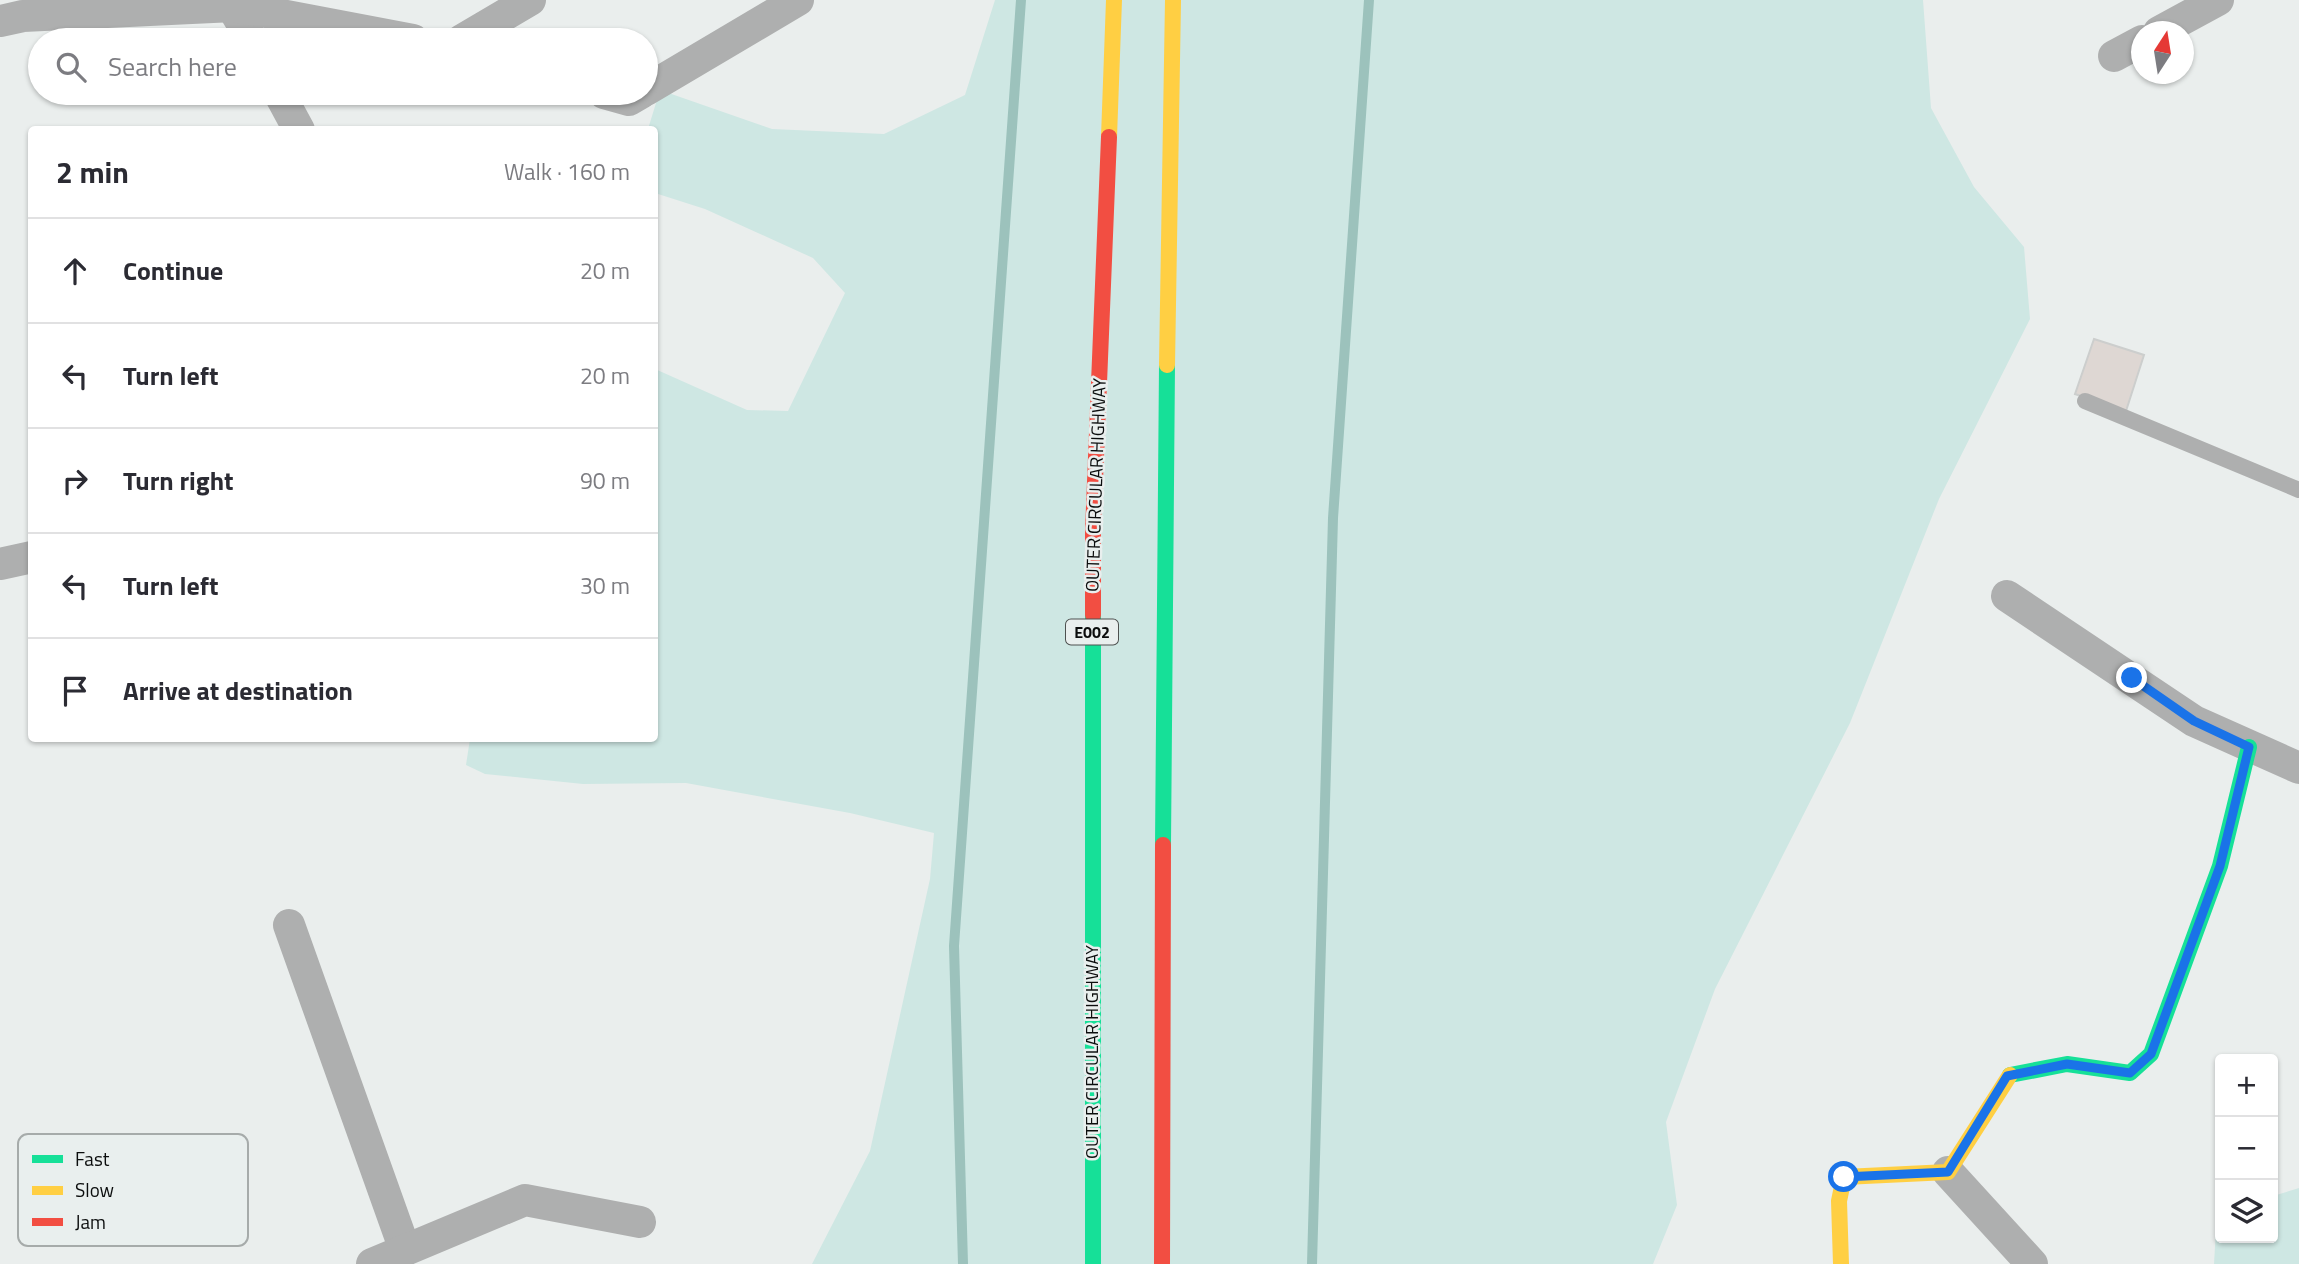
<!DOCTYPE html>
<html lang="en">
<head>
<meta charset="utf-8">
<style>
	:root { --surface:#fff; --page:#f7f7f7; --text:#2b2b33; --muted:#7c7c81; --line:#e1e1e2 }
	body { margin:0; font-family:"Titillium Web",sans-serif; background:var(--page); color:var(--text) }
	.controls { position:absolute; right:21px; bottom:21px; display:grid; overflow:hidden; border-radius:7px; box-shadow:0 2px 5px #0004 }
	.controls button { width:63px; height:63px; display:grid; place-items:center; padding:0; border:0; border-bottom:2px solid var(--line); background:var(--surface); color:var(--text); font:35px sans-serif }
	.compass { position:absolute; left:2131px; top:21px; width:63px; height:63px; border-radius:50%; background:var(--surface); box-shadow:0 2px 5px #0004; rotate:12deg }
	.stop { position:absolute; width:21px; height:21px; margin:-16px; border:5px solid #1a73e8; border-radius:50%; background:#fff }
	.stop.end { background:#1a73e8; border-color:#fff; box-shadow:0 2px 7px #0008 }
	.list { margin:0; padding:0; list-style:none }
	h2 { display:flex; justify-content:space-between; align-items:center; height:91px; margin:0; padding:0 28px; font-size:30px }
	h2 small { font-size:23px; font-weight:400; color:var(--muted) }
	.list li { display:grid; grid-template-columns:46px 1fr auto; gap:21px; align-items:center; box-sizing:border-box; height:105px; padding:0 28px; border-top:2px solid var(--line) }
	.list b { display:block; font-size:26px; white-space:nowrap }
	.list em { font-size:23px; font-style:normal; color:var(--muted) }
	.icon { flex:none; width:38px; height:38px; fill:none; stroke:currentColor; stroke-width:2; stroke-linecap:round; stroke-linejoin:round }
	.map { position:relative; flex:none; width:2299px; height:1264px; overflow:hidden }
	.search { position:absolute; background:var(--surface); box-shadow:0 2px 5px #0004; left:28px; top:28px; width:630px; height:77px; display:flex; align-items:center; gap:18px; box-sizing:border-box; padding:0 24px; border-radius:38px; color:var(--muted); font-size:26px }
	.panel { position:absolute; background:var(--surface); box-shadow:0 2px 5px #0004; left:28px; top:126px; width:630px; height:616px; border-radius:7px }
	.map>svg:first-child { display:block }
	.green { fill:#cee7e3 }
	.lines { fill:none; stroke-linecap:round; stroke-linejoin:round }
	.stream { stroke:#9cc2bc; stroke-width:10 }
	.building { fill:#ded7d3; stroke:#cccecd; stroke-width:2 }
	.lane { stroke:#aeafaf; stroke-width:16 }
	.street { stroke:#aeafaf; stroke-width:32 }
	.fast { stroke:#16e098; stroke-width:16 }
	.slow { stroke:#ffcf43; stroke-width:16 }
	.jam { stroke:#f24e42; stroke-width:16 }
	.route { stroke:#1a73e8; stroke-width:9 }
	.labels { text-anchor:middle; stroke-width:5; stroke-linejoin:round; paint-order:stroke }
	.shield { fill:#e9efee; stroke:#4e5150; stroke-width:2 }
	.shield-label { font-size:16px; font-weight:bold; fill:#0b0d0d }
	.street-label { font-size:18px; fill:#0b0d0d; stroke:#e9efee }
	.key { fill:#e9efee; stroke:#a6abaa; stroke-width:2 }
	.key-label { font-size:19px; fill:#0b0d0d }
</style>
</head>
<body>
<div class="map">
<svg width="2299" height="1264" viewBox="0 0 2299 1264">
	<rect width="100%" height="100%" fill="#eaeeed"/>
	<g class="green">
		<path d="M995,0H1923L1931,108L1974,187L2024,247L2030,319L1939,499L1850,723L1715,989L1666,1122L1677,1205L1653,1264H812L870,1151L930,879L934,833L850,813L686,783L583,784L485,774L466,765L470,739L654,738L655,369L747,410L788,411L845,293L813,258L705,209L655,193L654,130L648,129L660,90L772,129L884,134L965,95Z"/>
		<path d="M2299,1188V1264H2214L2217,1212L2220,1211V1238H2273V1196Z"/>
	</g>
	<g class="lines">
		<g class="stream">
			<path d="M963,1264L954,946L1021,0"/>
			<path d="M1312,1264L1333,518L1369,0"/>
		</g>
	</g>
	<path class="building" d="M2094,339L2144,355L2126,411L2075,394Z"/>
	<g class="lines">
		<path class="lane" d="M2085,401L2299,490"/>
		<g class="street">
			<path d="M228,0L252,40"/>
			<path d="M0,21L23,16L234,6L413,40"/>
			<path d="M2159,32L2218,0"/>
			<path d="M462,40L530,0"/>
			<path d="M2114,56L2142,41"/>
			<path d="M646,90L798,0"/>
			<path d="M279,93L299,130"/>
			<path d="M604,93L629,100L641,93"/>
			<path d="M0,564L32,557"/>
			<path d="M2007,596L2194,721L2299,768"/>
			<path d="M289,925L405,1250"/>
			<path d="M1948,1172L2032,1264"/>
			<path d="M372,1264L525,1200L640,1222"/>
		</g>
		<g class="fast">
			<path d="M1093,615V1264"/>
			<path d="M1163,845L1167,365"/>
			<path d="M2010,1075L2067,1064L2130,1073L2151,1054L2220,866L2249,747"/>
		</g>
		<g class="slow">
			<path d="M1109,137L1114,0"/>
			<path d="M1167,365L1173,0"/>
			<path d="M1841,1264L1839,1201L1844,1177L1948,1172L2010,1075"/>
		</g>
		<g class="jam">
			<path d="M1093,615V531L1109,137"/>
			<path d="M1162,1264L1163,845"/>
		</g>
	</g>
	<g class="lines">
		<path class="route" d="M1844,1177L1948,1172L2007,1076L2067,1064L2130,1073L2151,1054L2220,866L2249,747L2194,721L2132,678"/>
	</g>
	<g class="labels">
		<rect class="shield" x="1066" y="619.5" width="52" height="25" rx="5"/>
		<g class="shield-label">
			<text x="1092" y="638">E002</text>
		</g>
		<g class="street-label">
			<text transform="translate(1096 485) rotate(-88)" y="6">OUTER CIRCULAR HIGHWAY</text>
			<text transform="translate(1092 1052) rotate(-90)" y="6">OUTER CIRCULAR HIGHWAY</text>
		</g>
	</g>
	<rect x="18" y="1134" width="230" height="112" rx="10" class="key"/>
	<rect x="32" y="1155" width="31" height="8" fill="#16e098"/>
	<rect x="32" y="1186" width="31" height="9" fill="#ffcf43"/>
	<rect x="32" y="1218" width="31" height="8" fill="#f24e42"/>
	<g class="key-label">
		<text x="75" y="1166">Fast</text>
		<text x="75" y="1197">Slow</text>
		<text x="75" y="1229">Jam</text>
	</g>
</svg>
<div class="controls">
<button>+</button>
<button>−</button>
<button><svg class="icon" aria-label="layers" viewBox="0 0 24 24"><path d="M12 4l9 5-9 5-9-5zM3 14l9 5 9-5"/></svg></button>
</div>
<svg class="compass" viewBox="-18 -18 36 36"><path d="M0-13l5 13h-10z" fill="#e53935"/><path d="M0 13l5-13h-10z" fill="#7c7c81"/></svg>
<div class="stop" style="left:1844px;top:1177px"></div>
<div class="stop end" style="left:2132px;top:678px"></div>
<div class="search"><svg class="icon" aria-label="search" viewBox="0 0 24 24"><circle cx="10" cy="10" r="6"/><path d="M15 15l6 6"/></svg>Search here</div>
<section class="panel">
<h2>2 min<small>Walk · 160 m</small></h2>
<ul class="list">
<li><svg class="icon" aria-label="ahead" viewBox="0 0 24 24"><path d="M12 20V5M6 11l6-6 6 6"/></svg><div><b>Continue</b></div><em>20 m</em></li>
<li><svg class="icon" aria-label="left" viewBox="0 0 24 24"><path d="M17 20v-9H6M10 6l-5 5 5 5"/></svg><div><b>Turn left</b></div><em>20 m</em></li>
<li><svg class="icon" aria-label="right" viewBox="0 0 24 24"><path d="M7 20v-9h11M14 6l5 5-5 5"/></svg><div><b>Turn right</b></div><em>90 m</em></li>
<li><svg class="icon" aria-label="left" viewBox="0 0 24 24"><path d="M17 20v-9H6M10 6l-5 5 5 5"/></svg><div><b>Turn left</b></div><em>30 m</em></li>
<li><svg class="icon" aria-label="arrive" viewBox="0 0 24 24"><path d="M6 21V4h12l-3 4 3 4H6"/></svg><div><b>Arrive at destination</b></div></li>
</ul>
</section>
</div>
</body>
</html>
